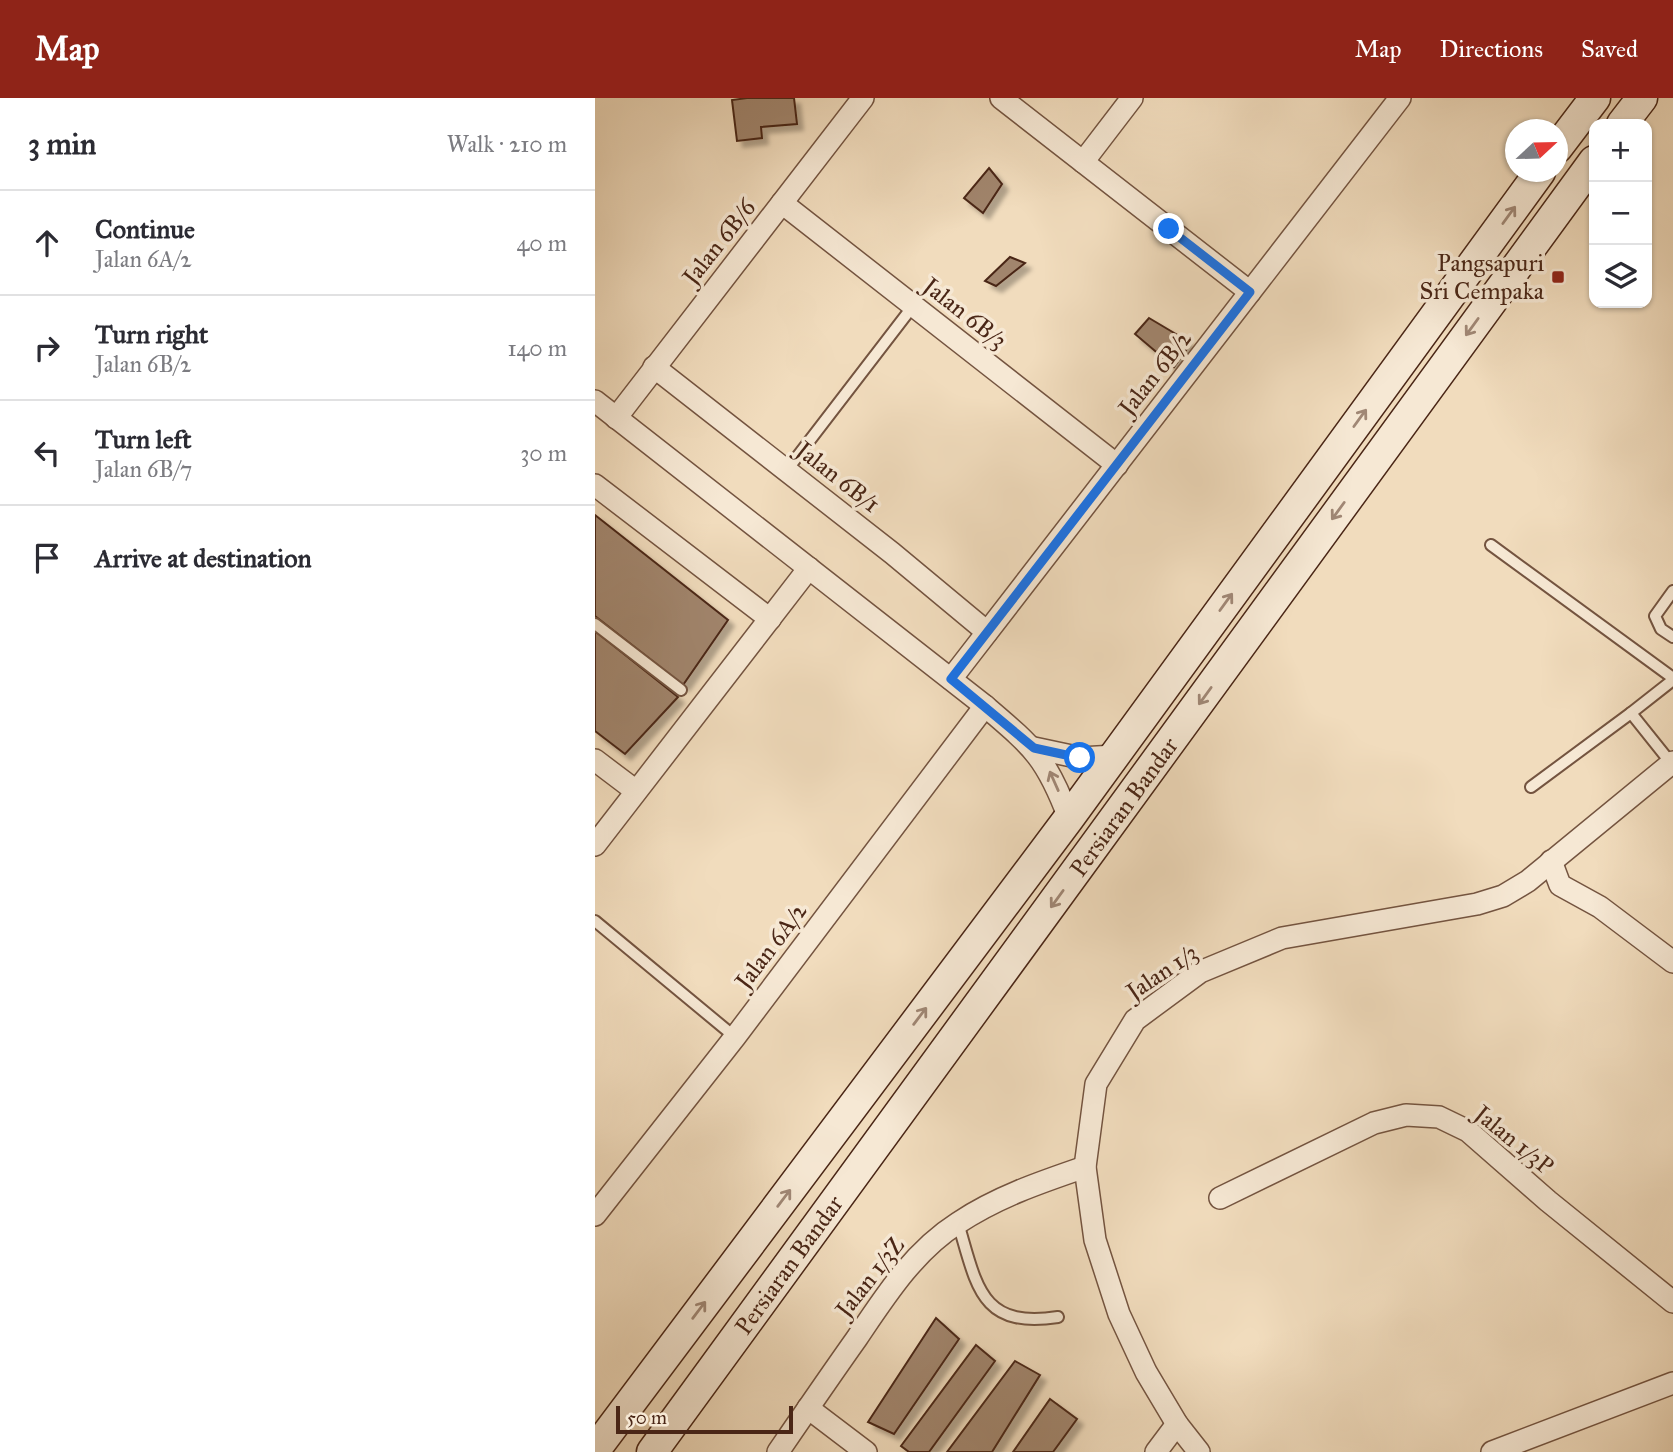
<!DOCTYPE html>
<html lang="en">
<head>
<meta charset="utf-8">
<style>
	:root { --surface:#fff; --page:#f2f2f3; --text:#2b2b33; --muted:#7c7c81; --line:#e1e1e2; --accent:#8f2418 }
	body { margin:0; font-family:"IM FELL Great Primer",serif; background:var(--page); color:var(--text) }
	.controls { position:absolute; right:21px; top:21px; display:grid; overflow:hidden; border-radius:14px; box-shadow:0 2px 5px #0004 }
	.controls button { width:63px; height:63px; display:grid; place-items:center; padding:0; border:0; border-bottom:2px solid var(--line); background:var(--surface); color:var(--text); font:35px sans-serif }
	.compass { position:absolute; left:910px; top:21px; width:63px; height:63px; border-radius:50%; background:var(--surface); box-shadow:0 2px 5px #0004; rotate:68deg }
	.scale { position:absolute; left:21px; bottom:18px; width:177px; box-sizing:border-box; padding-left:7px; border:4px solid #4a2616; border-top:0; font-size:19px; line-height:24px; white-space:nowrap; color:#4a2616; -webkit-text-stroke:5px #f6e8d4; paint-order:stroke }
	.stop { position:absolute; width:21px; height:21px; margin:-16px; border:5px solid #1a73e8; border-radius:50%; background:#fff }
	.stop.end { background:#1a73e8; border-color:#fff; box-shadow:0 2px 7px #0008 }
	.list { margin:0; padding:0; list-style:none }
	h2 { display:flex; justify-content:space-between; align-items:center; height:91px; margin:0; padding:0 28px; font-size:30px }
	h2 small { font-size:23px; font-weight:400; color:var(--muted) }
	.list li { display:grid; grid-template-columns:46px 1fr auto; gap:21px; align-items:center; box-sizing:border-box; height:105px; padding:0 28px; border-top:2px solid var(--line) }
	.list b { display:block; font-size:26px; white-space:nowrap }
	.list p { margin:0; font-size:23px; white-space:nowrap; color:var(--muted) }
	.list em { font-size:23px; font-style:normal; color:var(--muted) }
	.icon { flex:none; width:38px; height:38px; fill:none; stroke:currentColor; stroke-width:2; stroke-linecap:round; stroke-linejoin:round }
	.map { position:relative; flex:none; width:1078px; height:1354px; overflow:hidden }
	header { display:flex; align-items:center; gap:42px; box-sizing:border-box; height:98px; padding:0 35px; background:var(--accent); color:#fff }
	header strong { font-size:33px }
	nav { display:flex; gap:38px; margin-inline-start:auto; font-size:24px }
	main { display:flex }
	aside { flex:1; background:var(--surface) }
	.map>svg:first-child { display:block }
	.building { fill:#a1856d; stroke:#4a2616; stroke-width:2; filter:url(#shadow) }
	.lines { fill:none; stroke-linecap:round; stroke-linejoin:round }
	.service-casing { stroke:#745440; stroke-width:14 }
	.minor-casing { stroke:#745440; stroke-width:24 }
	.secondary-casing { stroke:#4a2616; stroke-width:33 }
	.service { stroke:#f6e8d4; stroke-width:10 }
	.minor { stroke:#f6e8d4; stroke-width:21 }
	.secondary { stroke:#f6e8d4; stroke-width:30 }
	.oneway { stroke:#a08775 }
	.route { stroke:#1a73e8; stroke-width:9 }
	.poi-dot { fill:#8f2418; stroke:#f6e8d4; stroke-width:2.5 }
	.labels { text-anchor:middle; stroke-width:7; stroke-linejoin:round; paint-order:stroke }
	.street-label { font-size:24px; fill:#4a2616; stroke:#f6e8d4 }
	.poi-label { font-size:24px; fill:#4a2616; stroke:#f6e8d4; text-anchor:end }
</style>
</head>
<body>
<header>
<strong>Map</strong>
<nav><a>Map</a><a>Directions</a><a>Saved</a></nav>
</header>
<main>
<aside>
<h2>3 min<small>Walk · 210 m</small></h2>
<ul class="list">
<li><svg class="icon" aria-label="ahead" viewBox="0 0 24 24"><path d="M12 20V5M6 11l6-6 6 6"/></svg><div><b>Continue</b><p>Jalan 6A/2</p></div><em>40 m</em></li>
<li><svg class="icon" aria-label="right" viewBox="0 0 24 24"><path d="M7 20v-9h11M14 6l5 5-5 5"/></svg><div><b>Turn right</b><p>Jalan 6B/2</p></div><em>140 m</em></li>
<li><svg class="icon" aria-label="left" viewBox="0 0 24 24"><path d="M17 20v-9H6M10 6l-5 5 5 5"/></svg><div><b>Turn left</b><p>Jalan 6B/7</p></div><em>30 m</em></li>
<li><svg class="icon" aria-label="arrive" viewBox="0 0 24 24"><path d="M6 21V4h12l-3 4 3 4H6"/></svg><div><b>Arrive at destination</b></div></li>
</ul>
</aside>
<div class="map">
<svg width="1078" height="1354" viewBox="0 0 1078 1354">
	<defs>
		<filter id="shadow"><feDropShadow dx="6" dy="6" stdDeviation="2" flood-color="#0004"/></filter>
	</defs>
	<rect width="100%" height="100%" fill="#f1dcbd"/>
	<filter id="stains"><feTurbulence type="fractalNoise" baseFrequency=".00286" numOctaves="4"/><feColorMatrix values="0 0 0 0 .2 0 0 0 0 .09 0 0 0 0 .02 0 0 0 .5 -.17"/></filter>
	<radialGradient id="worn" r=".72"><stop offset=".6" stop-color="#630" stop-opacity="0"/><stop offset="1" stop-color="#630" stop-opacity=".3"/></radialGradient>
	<g class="building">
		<path d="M152,0H199L202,26L166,29L167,40L142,43L137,2Z"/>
		<path d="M394,70L407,86L388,115L369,100Z"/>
		<path d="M415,159L430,165L401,188L390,183Z"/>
		<path d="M554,220L596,245L579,269L540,236Z"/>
		<path d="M0,417L133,522L88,587L0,518Z"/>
		<path d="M0,533L83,599L30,656L0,633Z"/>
		<path d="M341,1220L364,1241L299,1336L273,1324Z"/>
		<path d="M381,1247L400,1263L334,1354H314L306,1348Z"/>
		<path d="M420,1263L445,1277L397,1354H352Z"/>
		<path d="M455,1301L482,1321L458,1354H418Z"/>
	</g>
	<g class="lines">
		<g class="service-casing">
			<g id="service">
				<path d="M192,372L318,208"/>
				<path d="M896,447L1078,580"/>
				<path d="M1078,493L1060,518L1066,531L1078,539"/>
				<path d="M0,526L86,592"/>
				<path d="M1076,665L1036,615L1078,582"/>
				<path d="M936,689L1036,615"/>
				<path d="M0,823L140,939"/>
				<path d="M363,1125C382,1188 385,1231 463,1219"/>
			</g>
		</g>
		<g class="minor-casing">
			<g id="minor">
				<path d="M406,0L655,194"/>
				<path d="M488,64L537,0"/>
				<path d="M187,105L522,367"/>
				<path d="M59,269L297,455L392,534"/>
				<path d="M0,303L390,608C438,649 451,659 474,720"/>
				<path d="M21,320L268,0"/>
				<path d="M0,387L175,521"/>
				<path d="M356,581L805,0"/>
				<path d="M439,650L486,660L519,658"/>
				<path d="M0,662L41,693"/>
				<path d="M0,747L214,470"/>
				<path d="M956,763L965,787L1005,809L1078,864"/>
				<path d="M625,1100L779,1025L811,1017L844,1019L873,1033L953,1103L1078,1204"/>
				<path d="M0,1117L140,939L390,608"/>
				<path d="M213,1310L271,1354"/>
				<path d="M183,1354C209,1316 235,1278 262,1240C291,1197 319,1153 363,1125C402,1099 446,1084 490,1069"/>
				<path d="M561,1354L582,1326"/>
				<path d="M604,1354L582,1326L551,1274L524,1216L500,1142L490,1069L501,986L540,922L605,874L687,840L882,806L908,798L933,783L1078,664"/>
				<path d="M897,1354L1078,1285"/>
			</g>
		</g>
		<g class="secondary-casing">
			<g id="secondary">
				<path d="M1027,26L1047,0"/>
				<path d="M962,50L1000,0"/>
				<path d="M0,1352L474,720L945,74"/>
				<path d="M57,1354L999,63"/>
			</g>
		</g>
		<use href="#service" class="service"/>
		<use href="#minor" class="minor"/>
		<use href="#secondary" class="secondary"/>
	</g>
	<defs><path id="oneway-shaft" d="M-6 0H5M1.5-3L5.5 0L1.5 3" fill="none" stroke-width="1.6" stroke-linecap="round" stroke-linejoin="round" transform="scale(1.75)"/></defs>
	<g class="oneway">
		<use href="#oneway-shaft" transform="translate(914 117) rotate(-54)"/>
		<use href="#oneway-shaft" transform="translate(877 229) rotate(126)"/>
		<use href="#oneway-shaft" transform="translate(765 320) rotate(-54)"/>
		<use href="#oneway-shaft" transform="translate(743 413) rotate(126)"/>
		<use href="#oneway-shaft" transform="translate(631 504) rotate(-54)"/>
		<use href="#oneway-shaft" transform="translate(610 598) rotate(126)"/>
		<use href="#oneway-shaft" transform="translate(459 683) rotate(-114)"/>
		<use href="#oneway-shaft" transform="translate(462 801) rotate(126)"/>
		<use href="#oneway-shaft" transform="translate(325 918) rotate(-53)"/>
		<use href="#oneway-shaft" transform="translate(189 1100) rotate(-53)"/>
		<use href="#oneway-shaft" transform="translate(104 1212) rotate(-53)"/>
	</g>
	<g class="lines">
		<path class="route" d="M485,660L439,650L356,581L655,194L574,131"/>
	</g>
	<rect class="poi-dot" x="956" y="172" width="14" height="14" rx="3.5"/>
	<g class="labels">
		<g class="street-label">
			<text transform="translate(124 144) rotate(-52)" y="8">Jalan 6B/6</text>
			<text transform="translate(370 215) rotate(38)" y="8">Jalan 6B/3</text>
			<text transform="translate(560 275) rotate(-52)" y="8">Jalan 6B/2</text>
			<text transform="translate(243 379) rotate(38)" y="8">Jalan 6B/1</text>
			<text transform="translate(529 709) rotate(-54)" y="8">Persiaran Bandar</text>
			<text transform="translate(176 848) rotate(-53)" y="8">Jalan 6A/2</text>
			<text transform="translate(567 874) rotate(-34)" y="8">Jalan 1/3</text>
			<text transform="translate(919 1042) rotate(39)" y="8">Jalan 1/3P</text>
			<text transform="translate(194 1167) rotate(-54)" y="8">Persiaran Bandar</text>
			<text transform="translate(275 1179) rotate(-52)" y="8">Jalan 1/3Z</text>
		</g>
		<g class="poi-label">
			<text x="949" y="173">Pangsapuri<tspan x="949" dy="28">Sri Cempaka</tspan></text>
		</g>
	</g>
	<rect width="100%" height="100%" filter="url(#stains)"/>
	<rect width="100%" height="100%" fill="url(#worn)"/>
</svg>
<div class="controls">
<button>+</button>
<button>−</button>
<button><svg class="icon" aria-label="layers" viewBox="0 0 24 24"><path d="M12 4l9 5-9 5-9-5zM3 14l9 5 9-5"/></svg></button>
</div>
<svg class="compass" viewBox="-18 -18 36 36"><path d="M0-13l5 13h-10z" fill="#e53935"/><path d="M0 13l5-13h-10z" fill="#7c7c81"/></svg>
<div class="scale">50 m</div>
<div class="stop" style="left:485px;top:660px"></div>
<div class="stop end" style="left:574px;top:131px"></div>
</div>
</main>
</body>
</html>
